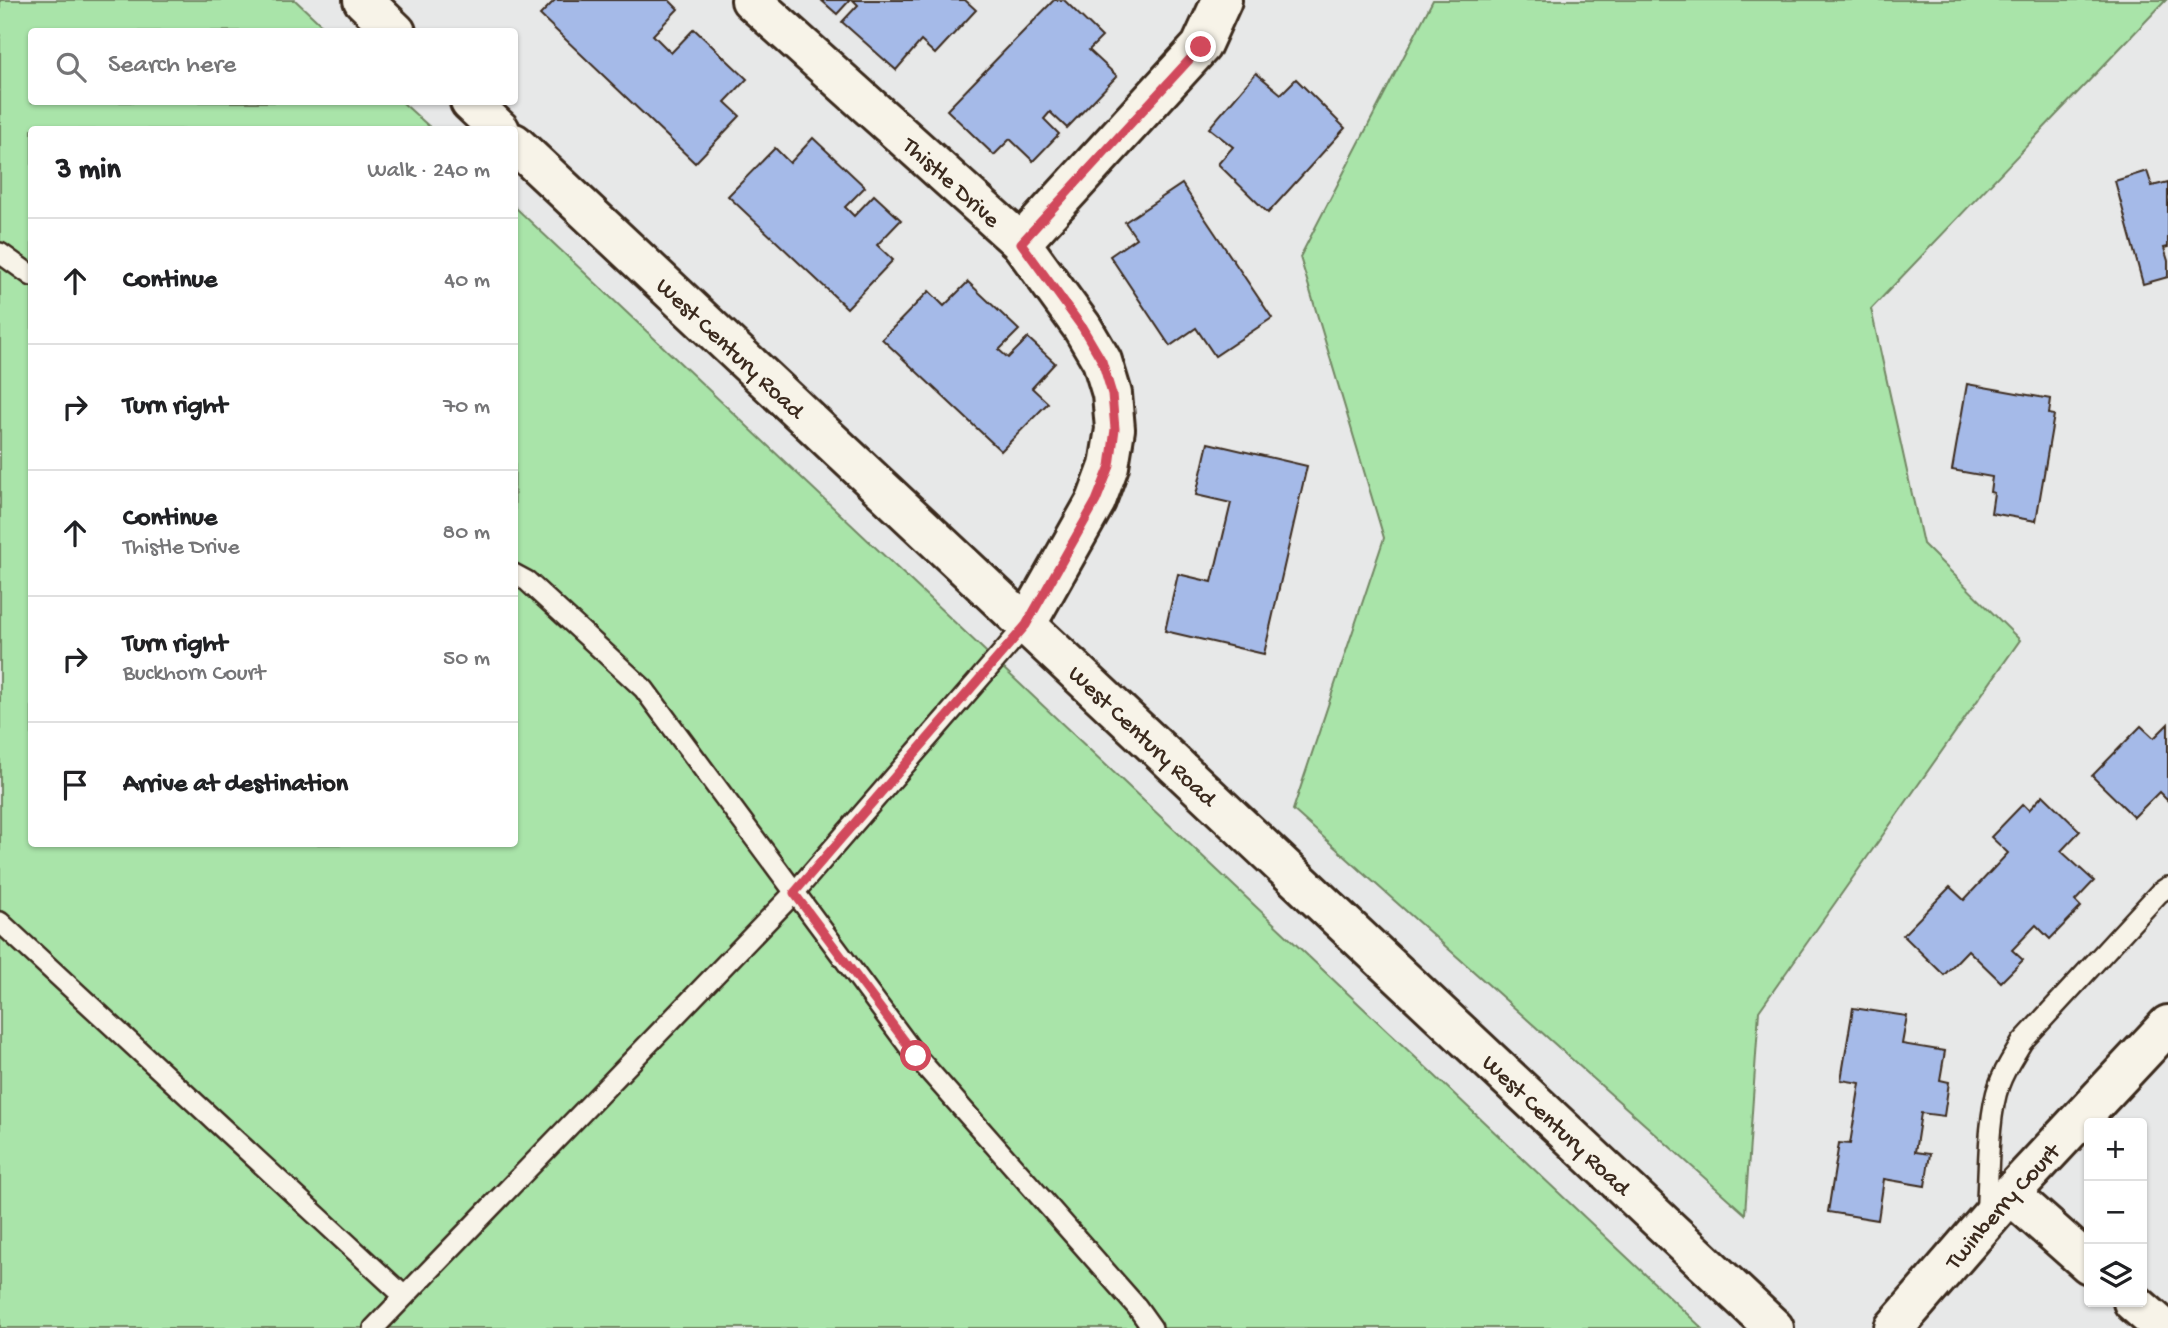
<!DOCTYPE html>
<html lang="en">
<head>
<meta charset="utf-8">
<style>
	:root { --surface:#fff; --page:#f2f2f2; --text:#202124; --muted:#757577; --line:#e0e0e0 }
	body { margin:0; font-family:"Gochi Hand",sans-serif; background:var(--page); color:var(--text) }
	.controls { position:absolute; right:21px; bottom:21px; display:grid; overflow:hidden; border-radius:7px; box-shadow:0 2px 5px #0004 }
	.controls button { width:63px; height:63px; display:grid; place-items:center; padding:0; border:0; border-bottom:2px solid var(--line); background:var(--surface); color:var(--text); font:35px sans-serif }
	.stop { position:absolute; width:21px; height:21px; margin:-16px; border:5px solid #d1495b; border-radius:50%; background:#fff }
	.stop.end { background:#d1495b; border-color:#fff; box-shadow:0 2px 7px #0008 }
	.list { margin:0; padding:0; list-style:none }
	h2 { display:flex; justify-content:space-between; align-items:center; height:91px; margin:0; padding:0 28px; font-size:30px }
	h2 small { font-size:23px; font-weight:400; color:var(--muted) }
	.list li { display:grid; grid-template-columns:46px 1fr auto; gap:21px; align-items:center; box-sizing:border-box; height:126px; padding:0 28px; border-top:2px solid var(--line) }
	.list b { display:block; font-size:26px; white-space:nowrap }
	.list p { margin:0; font-size:23px; white-space:nowrap; color:var(--muted) }
	.list em { font-size:23px; font-style:normal; color:var(--muted) }
	.icon { flex:none; width:38px; height:38px; fill:none; stroke:currentColor; stroke-width:2; stroke-linecap:round; stroke-linejoin:round }
	.map { position:relative; flex:none; width:2168px; height:1328px; overflow:hidden }
	.search { position:absolute; background:var(--surface); box-shadow:0 2px 5px #0004; left:28px; top:28px; width:490px; height:77px; display:flex; align-items:center; gap:18px; box-sizing:border-box; padding:0 24px; border-radius:7px; color:var(--muted); font-size:26px }
	.panel { position:absolute; background:var(--surface); box-shadow:0 2px 5px #0004; left:28px; top:126px; width:490px; height:721px; border-radius:7px }
	.map>svg:first-child { display:block }
	.green { fill:#a9e4a9; stroke:#728764; stroke-width:2 }
	.building { fill:#a5bae8; stroke:#3b2a1e; stroke-width:2 }
	.lines { fill:none; stroke-linecap:round; stroke-linejoin:round }
	.lane-casing { stroke:#3b2a1e; stroke-width:24 }
	.street-casing { stroke:#3b2a1e; stroke-width:44 }
	.secondary-casing { stroke:#3b2a1e; stroke-width:44 }
	.lane { stroke:#f7f3e8; stroke-width:19 }
	.street { stroke:#f7f3e8; stroke-width:38 }
	.secondary { stroke:#f7f3e8; stroke-width:38 }
	.route { stroke:#d1495b; stroke-width:9 }
	.labels { text-anchor:middle; stroke-width:5; stroke-linejoin:round; paint-order:stroke }
	.street-label { font-size:24px; fill:#3b2a1e; stroke:#f7f3e8 }
</style>
</head>
<body>
<div class="map">
<svg width="2168" height="1328" viewBox="0 0 2168 1328">
	<rect width="100%" height="100%" fill="#e7e8e8"/>
	<filter id="ink" filterUnits="userSpaceOnUse"><feTurbulence type="fractalNoise" baseFrequency=".0143" numOctaves="2"/><feDisplacementMap in="SourceGraphic" scale="14" xChannelSelector="R" yChannelSelector="G"/><feConvolveMatrix kernelMatrix="1 2 1 2 8 2 1 2 1" color-interpolation-filters="sRGB"/></filter>
	<g filter="url(#ink)">
		<g class="green">
			<path d="M0,0H295L328,31L32,32V102H402L432,129L32,130V844H514L515,207L1702,1328H0Z"/>
			<path d="M1433,0H2166L1871,309L1923,544L2020,640L1759,1011L1745,1214L1293,810L1384,538L1300,257Z"/>
		</g>
		<g class="building">
			<path d="M555,0H669L678,9L653,35L671,53L694,29L747,79L725,102L740,116L695,163L540,15Z"/>
			<path d="M821,0H850L837,14Z"/>
			<path d="M853,0H965L976,10L935,54L921,41L896,70L842,22L858,5Z"/>
			<path d="M1054,0H1064L1102,37L1089,50L1117,76L1067,128L1050,112L1044,119L1059,134L1033,161L1010,139L994,155L947,110Z"/>
			<path d="M1256,73L1281,94L1296,79L1345,128L1268,213L1218,164L1233,147L1209,128Z"/>
			<path d="M813,138L865,187L845,207L854,216L874,195L901,220L877,245L893,260L847,308L728,196L775,148L790,163Z"/>
			<path d="M2147,171L2152,186L2168,182V247L2164,248L2168,261V277L2143,284L2115,181Z"/>
			<path d="M1182,184L1272,318L1215,356L1196,328L1170,346L1110,256L1136,238L1125,222Z"/>
			<path d="M968,282L1019,330L999,350L1008,358L1028,338L1055,363L1032,388L1048,403L1001,451L882,339L929,291L944,306Z"/>
			<path d="M1967,384L2051,399L2049,414L2054,415L2036,521L1991,513L1994,493L1990,492L1992,477L1952,470Z"/>
			<path d="M1208,443L1307,466L1264,654L1165,631L1178,574L1212,582L1231,503L1196,495Z"/>
			<path d="M2168,724V801L2159,792L2134,817L2092,776L2141,726L2154,738Z"/>
			<path d="M2043,795L2080,831L2061,851L2094,881L2075,901L2081,907L2050,939L2036,925L2012,950L2023,960L2001,982L1968,950L1944,975L1903,935L1950,887L1964,900L2008,853L1991,837L2023,804L2029,810Z"/>
			<path d="M1853,1008L1907,1016L1902,1044L1945,1051L1940,1080L1949,1082L1944,1116L1921,1113L1915,1152L1930,1154L1925,1186L1884,1179L1878,1220L1828,1212L1839,1143L1850,1144L1860,1083L1841,1080Z"/>
		</g>
		<g class="lines">
			<g class="lane-casing">
				<g id="lane">
					<path d="M0,253L32,276"/>
					<path d="M514,574L527,581L644,689L916,1056L1137,1307L1152,1328"/>
					<path d="M0,922L404,1296"/>
					<path d="M1986,1217C1989,1180 1987,1118 1999,1085C2004,1070 2014,1056 2022,1042L2159,893L2168,887"/>
					<path d="M374,1328L794,893L1026,625"/>
				</g>
			</g>
			<g class="street-casing">
				<g id="street">
					<path id="s1" d="M751,0L1021,243L1082,327L1102,361L1112,394L1115,429L1109,466L1096,501L1026,625"/>
					<path d="M1021,243L1201,46L1222,0"/>
					<path d="M2010,1194L2089,1264"/>
					<path d="M2133,1302L2163,1328"/>
					<path id="s2" d="M1894,1328L2010,1194L2168,1025"/>
				</g>
			</g>
			<g class="secondary-casing">
				<g id="secondary">
					<path d="M363,0L396,32"/>
					<path d="M470,102L500,130"/>
					<path id="s3" d="M514,143L1774,1328"/>
				</g>
			</g>
			<use href="#lane" class="lane"/>
			<use href="#street" class="street"/>
			<use href="#secondary" class="secondary"/>
		</g>
	</g>
	<g class="lines" filter="url(#ink)">
		<path class="route" d="M916,1056L794,893L1026,625L1096,501L1110,466L1115,429L1112,394L1102,361L1082,327L1021,243L1201,47"/>
	</g>
	<g class="labels">
		<g class="street-label">
			<text dy="8" stroke="none"><textPath href="#s1" startOffset="271">Thistle Drive</textPath></text>
			<text dy="8" stroke="none"><textPath href="#s3" startOffset="298">West Century Road</textPath></text>
			<text dy="8" stroke="none"><textPath href="#s3" startOffset="864">West Century Road</textPath></text>
			<text dy="8" stroke="none"><textPath href="#s3" startOffset="1432">West Century Road</textPath></text>
			<text dy="8" stroke="none"><textPath href="#s2" startOffset="163">Twinberry Court</textPath></text>
		</g>
	</g>
</svg>
<div class="controls">
<button>+</button>
<button>−</button>
<button><svg class="icon" aria-label="layers" viewBox="0 0 24 24"><path d="M12 4l9 5-9 5-9-5zM3 14l9 5 9-5"/></svg></button>
</div>
<div class="stop" style="left:916px;top:1056px"></div>
<div class="stop end" style="left:1201px;top:47px"></div>
<div class="search"><svg class="icon" aria-label="search" viewBox="0 0 24 24"><circle cx="10" cy="10" r="6"/><path d="M15 15l6 6"/></svg>Search here</div>
<section class="panel">
<h2>3 min<small>Walk · 240 m</small></h2>
<ul class="list">
<li><svg class="icon" aria-label="ahead" viewBox="0 0 24 24"><path d="M12 20V5M6 11l6-6 6 6"/></svg><div><b>Continue</b></div><em>40 m</em></li>
<li><svg class="icon" aria-label="right" viewBox="0 0 24 24"><path d="M7 20v-9h11M14 6l5 5-5 5"/></svg><div><b>Turn right</b></div><em>70 m</em></li>
<li><svg class="icon" aria-label="ahead" viewBox="0 0 24 24"><path d="M12 20V5M6 11l6-6 6 6"/></svg><div><b>Continue</b><p>Thistle Drive</p></div><em>80 m</em></li>
<li><svg class="icon" aria-label="right" viewBox="0 0 24 24"><path d="M7 20v-9h11M14 6l5 5-5 5"/></svg><div><b>Turn right</b><p>Buckhorn Court</p></div><em>50 m</em></li>
<li><svg class="icon" aria-label="arrive" viewBox="0 0 24 24"><path d="M6 21V4h12l-3 4 3 4H6"/></svg><div><b>Arrive at destination</b></div></li>
</ul>
</section>
</div>
</body>
</html>
